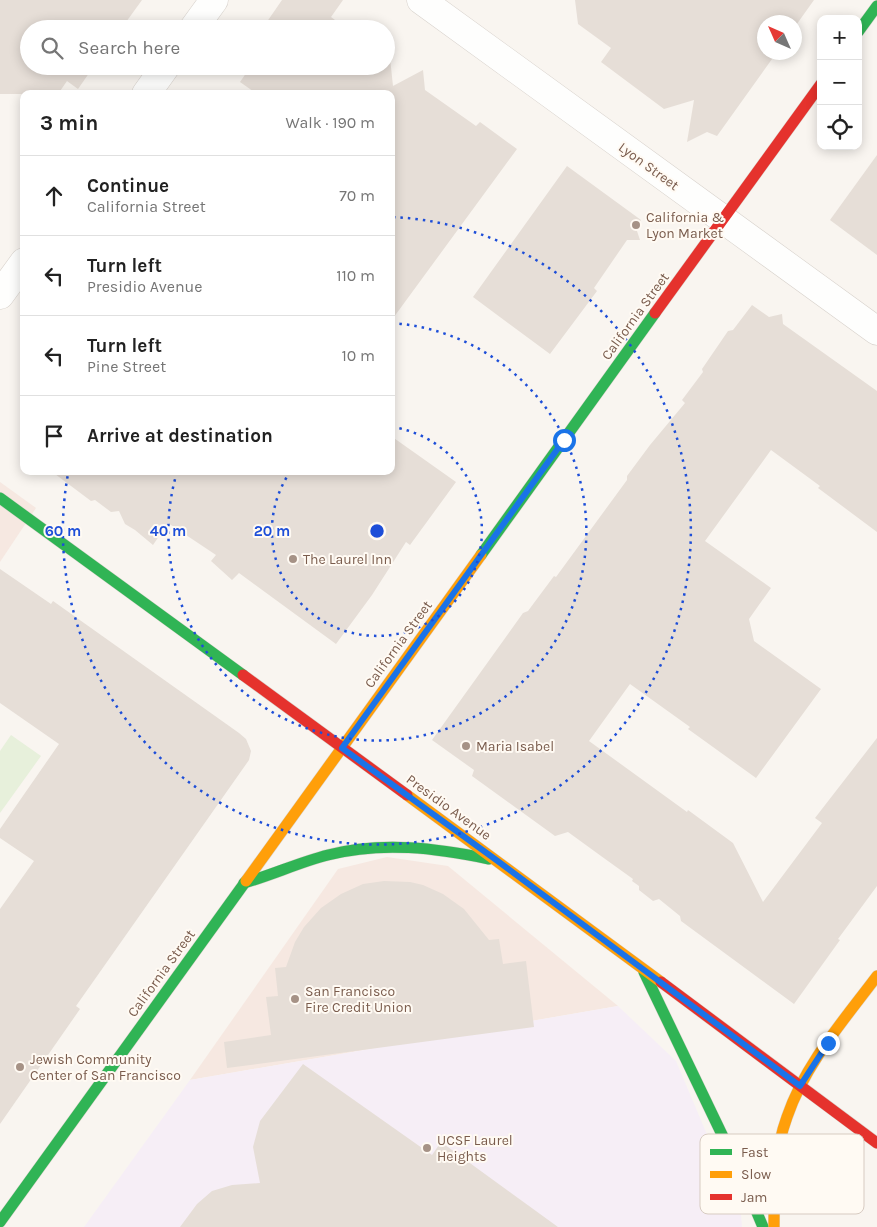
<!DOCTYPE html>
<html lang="en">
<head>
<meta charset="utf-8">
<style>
	:root { --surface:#fff; --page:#f2f2f2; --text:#222; --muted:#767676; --line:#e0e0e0 }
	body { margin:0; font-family:Karla,sans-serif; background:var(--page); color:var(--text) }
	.controls { position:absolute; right:15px; top:15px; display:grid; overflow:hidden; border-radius:10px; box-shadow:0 2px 12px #0003 }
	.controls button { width:45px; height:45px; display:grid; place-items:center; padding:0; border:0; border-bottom:1px solid var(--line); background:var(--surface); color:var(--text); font:25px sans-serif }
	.compass { position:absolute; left:757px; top:15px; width:45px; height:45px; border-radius:50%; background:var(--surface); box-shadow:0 2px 12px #0003; rotate:315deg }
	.stop { position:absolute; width:15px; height:15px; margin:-11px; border:4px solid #1a73e8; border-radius:50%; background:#fff }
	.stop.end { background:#1a73e8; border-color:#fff; box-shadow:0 1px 5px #0008 }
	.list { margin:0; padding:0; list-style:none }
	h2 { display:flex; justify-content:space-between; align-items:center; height:65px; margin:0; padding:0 20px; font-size:21px }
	h2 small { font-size:16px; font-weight:400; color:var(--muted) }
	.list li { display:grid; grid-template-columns:32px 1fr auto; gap:15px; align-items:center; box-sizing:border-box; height:80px; padding:0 20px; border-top:1px solid var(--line) }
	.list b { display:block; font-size:19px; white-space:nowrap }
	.list p { margin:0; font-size:16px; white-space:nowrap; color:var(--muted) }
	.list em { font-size:16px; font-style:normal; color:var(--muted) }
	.icon { flex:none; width:28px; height:28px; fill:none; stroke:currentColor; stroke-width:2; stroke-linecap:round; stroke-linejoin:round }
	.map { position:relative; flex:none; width:877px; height:1227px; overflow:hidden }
	.search { position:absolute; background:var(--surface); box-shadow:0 2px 12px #0003; left:20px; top:20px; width:375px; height:55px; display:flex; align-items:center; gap:12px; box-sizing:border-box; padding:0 18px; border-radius:28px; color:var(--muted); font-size:19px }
	.panel { position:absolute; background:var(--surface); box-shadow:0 2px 12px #0003; left:20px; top:90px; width:375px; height:385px; border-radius:10px }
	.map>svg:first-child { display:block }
	.commercial { fill:#f6e8e1 }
	.education { fill:#f6eef6 }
	.green { fill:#e7f0db }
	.building { fill:#e6ded7 }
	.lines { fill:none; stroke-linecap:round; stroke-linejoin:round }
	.street-casing { stroke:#d7d1cb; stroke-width:29 }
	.fast-casing { stroke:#d9d2cb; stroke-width:12 }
	.slow-casing { stroke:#d9d2cb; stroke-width:12 }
	.jam-casing { stroke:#d9d2cb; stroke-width:12 }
	.street { stroke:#fefefd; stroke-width:28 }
	.fast { stroke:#30b455; stroke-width:11 }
	.slow { stroke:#ff9f0a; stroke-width:11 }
	.jam { stroke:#e5322d; stroke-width:11 }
	.route { stroke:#1a73e8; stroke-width:6 }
	.ring { fill:none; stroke:#1d4ed8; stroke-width:2.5; stroke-dasharray:2.5 5 }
	.poi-dot { fill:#a69286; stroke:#fffaf3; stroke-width:2 }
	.labels { text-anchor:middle; stroke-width:4; stroke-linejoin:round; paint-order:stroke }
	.street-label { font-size:14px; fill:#7a5c4d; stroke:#fffaf3 }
	.poi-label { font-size:14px; fill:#7a5c4d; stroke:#fffaf3; text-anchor:start }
	.key { fill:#fffaf3; stroke:#d7cbc1; stroke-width:1 }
	.key-label { font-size:14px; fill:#7a5c4d }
	.centre { fill:#1d4ed8; stroke:#fffaf3; stroke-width:2.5 }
	.ring-label { font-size:15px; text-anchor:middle; font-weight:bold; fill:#1d4ed8; stroke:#fffaf3; stroke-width:4; stroke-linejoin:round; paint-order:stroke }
</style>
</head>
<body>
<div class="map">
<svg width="877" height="1227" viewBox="0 0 877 1227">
	<rect width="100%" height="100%" fill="#f9f5f0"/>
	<g class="commercial">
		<path d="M0,482L36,508L0,562Z"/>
		<path d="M387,857L448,866L618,1006L190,1080L338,869Z"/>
	</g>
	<path class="education" d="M618,1006L676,1061L741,1215L742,1227H84L190,1080Z"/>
	<path class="green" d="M11,735L41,756L0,813V751Z"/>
	<g class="building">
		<path d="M0,0H142L121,29H29V66H94L78,89L67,81L58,94H0Z"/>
		<path d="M282,0H343L331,17L347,29H262Z"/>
		<path d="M575,0H814L794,28V22H764V52H777L717,136L707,132L687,142L694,100L664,109L601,62L611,48L578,24Z"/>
		<path d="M386,55L390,58L393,86L423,70L425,90L476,126L480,122L517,149L391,321V94H257L240,82L251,66H386Z"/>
		<path d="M877,155V255L830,220Z"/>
		<path d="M567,166L641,220L636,228L640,240H627L594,288L597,291L550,354L473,297Z"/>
		<path d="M752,305L769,317L782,314L783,324L877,391V532L818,488L820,486L771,450L705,541L771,588L749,619L754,641L821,689L756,778L688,729L690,727L630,684L589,741L687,812L688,810L733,843L763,902L822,823L815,818L877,738V886L838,939L840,940L794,1004L681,921L680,916L659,899L653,901L639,890V886L632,881L633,879L601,856L568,832L555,836L472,776L474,770L432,740L523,613L528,611L554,576L556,577L627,480V476L650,445L685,403L682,400L703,372L702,369L728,331L733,330Z"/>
		<path d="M391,436L456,482L410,545L406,542L372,595L336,644L239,573L232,580L211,561L216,555L168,523L153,545L135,530L125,524L119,511L111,512L95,500L91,501L51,471H391Z"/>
		<path d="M0,569L51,604L53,601L239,733L246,739L251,751L249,760L76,1006L80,1009L0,1124V909L34,861L0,838V829L59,744L0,703Z"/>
		<path d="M384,881L410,882L423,885L443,894L464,909L489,940L499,939L503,964L526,961L534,1027L227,1068L224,1042L271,1035L266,997L278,996L275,968L286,967L295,942L304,927L321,908L341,894L363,884Z"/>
		<path d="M303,1064L432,1155L441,1142L558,1227H180L197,1204L212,1191L232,1185L260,1183L253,1147L260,1121Z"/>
	</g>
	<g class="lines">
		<g class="street-casing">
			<g id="street">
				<path d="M421,0L877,331"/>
				<path d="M193,29L214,0"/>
				<path d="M146,94L166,66"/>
				<path d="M0,295L24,262"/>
			</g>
		</g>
		<g class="fast-casing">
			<g id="fast">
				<path d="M858,32L877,6"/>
				<path d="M0,498L243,675"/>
				<path d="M481,555L655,313"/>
				<path d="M244,883C272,875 300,862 328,855C382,841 436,848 489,859"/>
				<path d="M644,972L739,1170L763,1227"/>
				<path d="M0,1222L246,881"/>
			</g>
		</g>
		<g class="slow-casing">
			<g id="slow">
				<path d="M407,795L661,982"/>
				<path d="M246,881L481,555"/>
				<path d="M774,1227C774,1190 774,1152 787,1117C805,1064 844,1020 877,976"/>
			</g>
		</g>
		<g class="jam-casing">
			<g id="jam">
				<path d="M655,313L821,84"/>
				<path d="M243,675L407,795"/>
				<path d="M661,982L877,1143"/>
			</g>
		</g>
		<use href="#street" class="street"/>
		<use href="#fast" class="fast"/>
		<use href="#slow" class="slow"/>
		<use href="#jam" class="jam"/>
	</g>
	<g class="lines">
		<path class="route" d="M564,440L342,748L499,862L800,1086L828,1043"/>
	</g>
	<g class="ring">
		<path d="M392 427A105 105 0 1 1 290 472"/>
		<path d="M392 323A209 209 0 1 1 177 472"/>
		<path d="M393 217A314 314 0 1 1 68 474"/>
	</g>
	<g class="poi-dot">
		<circle cx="636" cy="225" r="5"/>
		<circle cx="293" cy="559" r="5"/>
		<circle cx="466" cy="746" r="5"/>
		<circle cx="295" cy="999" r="5"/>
		<circle cx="20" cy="1067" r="5"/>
		<circle cx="427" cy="1148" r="5"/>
	</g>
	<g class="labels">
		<g class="street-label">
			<text transform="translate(649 166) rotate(36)" y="5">Lyon Street</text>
			<text transform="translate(635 316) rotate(-54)" y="5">California Street</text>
			<text transform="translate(398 644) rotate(-54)" y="5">California Street</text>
			<text transform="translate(449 807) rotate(36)" y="5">Presidio Avenue</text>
			<text transform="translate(161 973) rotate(-54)" y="5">California Street</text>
		</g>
		<g class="poi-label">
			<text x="646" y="222">California &amp;<tspan x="646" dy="16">Lyon Market</tspan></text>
			<text x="303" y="564">The Laurel Inn</text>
			<text x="476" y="751">Maria Isabel</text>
			<text x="305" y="996">San Francisco<tspan x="305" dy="16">Fire Credit Union</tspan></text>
			<text x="30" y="1064">Jewish Community<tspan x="30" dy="16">Center of San Francisco</tspan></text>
			<text x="437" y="1145">UCSF Laurel<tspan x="437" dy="16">Heights</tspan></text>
		</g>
	</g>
	<rect x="700" y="1134" width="164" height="80" rx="8" class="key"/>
	<rect x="710" y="1149" width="22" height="6" fill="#30b455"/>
	<rect x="710" y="1171" width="22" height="7" fill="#ff9f0a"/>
	<rect x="710" y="1194" width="22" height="6" fill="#e5322d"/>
	<g class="key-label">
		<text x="741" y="1157">Fast</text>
		<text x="741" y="1179">Slow</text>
		<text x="741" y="1202">Jam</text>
	</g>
	<circle cx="377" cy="531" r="8" class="centre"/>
	<g class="ring-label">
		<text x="168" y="536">40 m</text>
		<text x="272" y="536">20 m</text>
		<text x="63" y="536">60 m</text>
	</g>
</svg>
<div class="controls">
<button>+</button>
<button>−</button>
<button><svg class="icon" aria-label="locate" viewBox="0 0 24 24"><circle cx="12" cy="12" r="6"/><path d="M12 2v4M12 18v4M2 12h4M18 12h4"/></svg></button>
</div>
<svg class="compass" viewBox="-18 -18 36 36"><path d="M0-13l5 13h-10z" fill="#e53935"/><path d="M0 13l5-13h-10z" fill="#767676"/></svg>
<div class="stop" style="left:564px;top:440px"></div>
<div class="stop end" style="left:828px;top:1043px"></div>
<div class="search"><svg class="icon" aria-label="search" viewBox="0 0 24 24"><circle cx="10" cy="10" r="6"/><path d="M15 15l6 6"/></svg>Search here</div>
<section class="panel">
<h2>3 min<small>Walk · 190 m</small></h2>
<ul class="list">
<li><svg class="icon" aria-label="ahead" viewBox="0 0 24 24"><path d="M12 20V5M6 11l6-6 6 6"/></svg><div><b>Continue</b><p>California Street</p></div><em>70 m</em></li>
<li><svg class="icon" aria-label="left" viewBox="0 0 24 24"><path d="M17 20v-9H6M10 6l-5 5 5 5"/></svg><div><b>Turn left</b><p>Presidio Avenue</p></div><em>110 m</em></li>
<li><svg class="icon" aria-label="left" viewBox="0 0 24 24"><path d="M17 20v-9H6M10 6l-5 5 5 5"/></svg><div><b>Turn left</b><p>Pine Street</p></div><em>10 m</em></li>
<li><svg class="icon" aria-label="arrive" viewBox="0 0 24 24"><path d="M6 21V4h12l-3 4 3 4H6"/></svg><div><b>Arrive at destination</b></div></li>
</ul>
</section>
</div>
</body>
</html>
